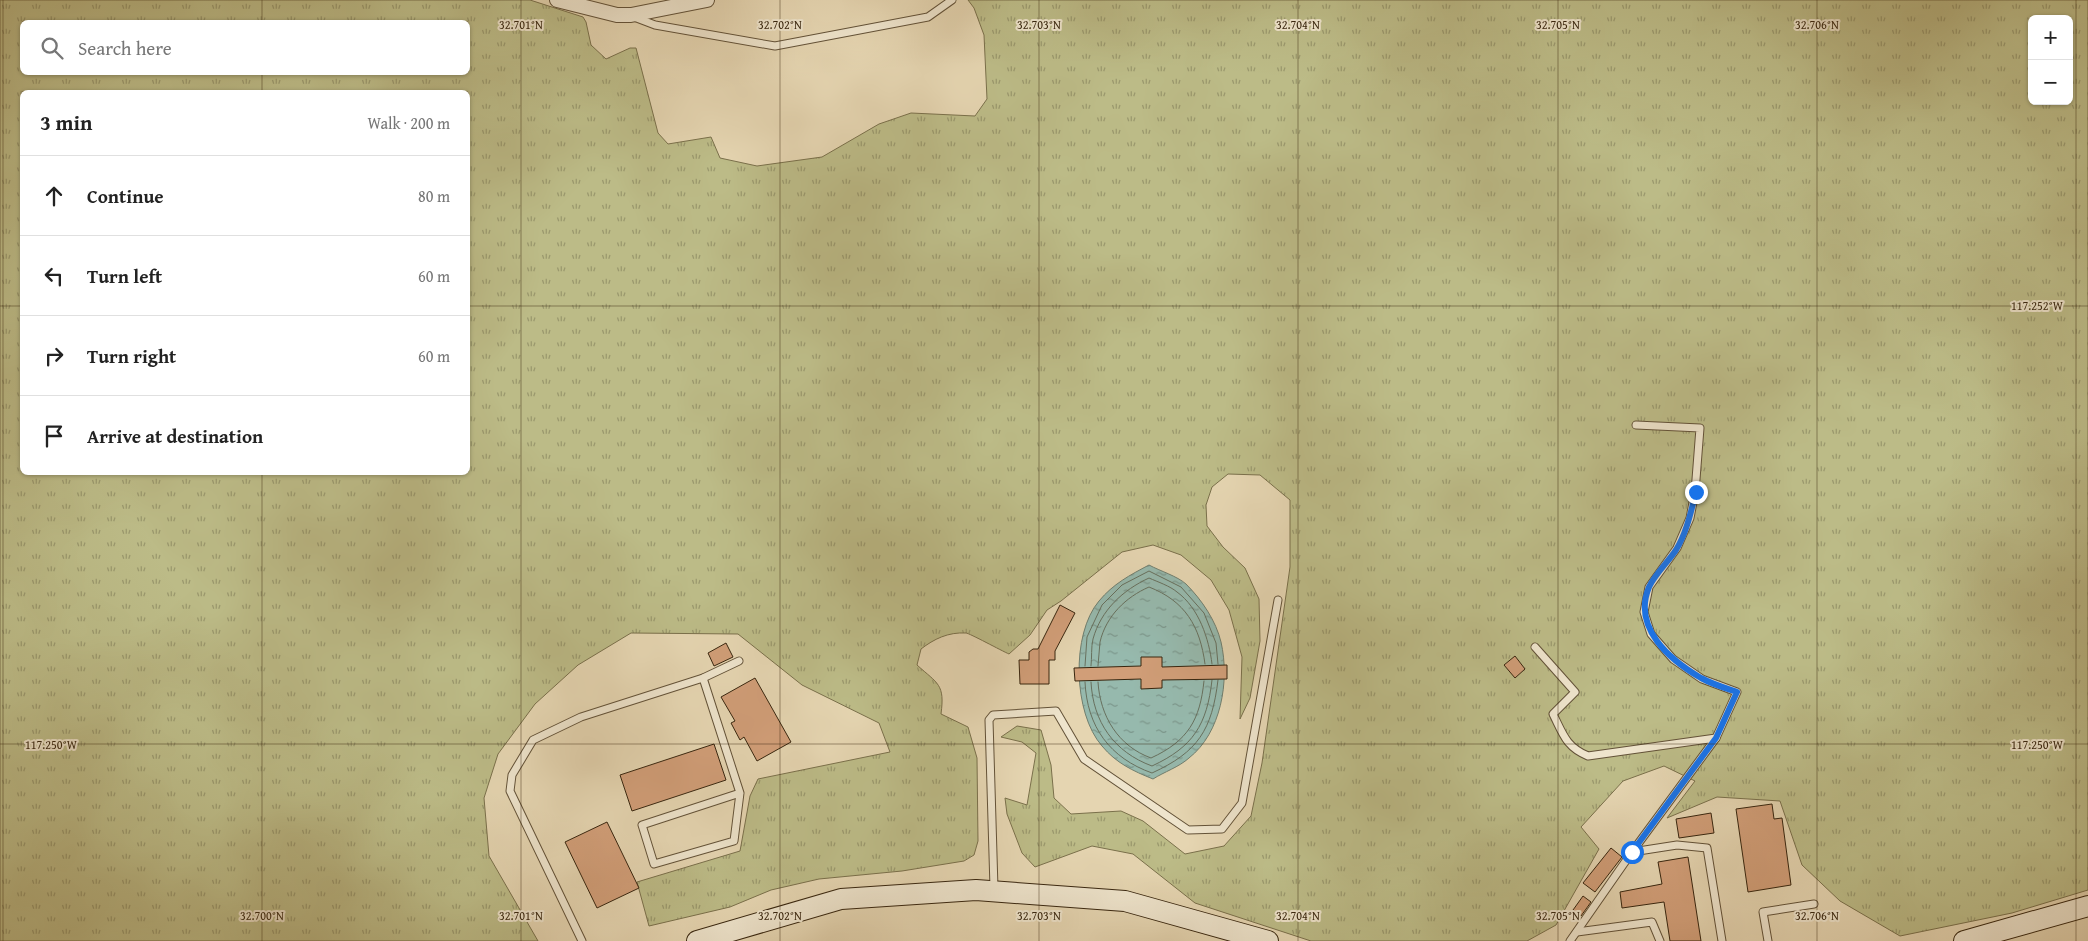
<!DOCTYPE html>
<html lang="en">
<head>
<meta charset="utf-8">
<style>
	:root { --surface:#fff; --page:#f6f6f6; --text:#222; --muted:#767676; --line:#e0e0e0 }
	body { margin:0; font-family:"Gentium Book Plus",serif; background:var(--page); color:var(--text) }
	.controls { position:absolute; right:15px; top:15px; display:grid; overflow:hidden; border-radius:8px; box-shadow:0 1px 4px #0004 }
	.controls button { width:45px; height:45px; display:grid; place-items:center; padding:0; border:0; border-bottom:1px solid var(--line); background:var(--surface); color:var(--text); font:25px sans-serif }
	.stop { position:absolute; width:15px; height:15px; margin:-11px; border:4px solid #1a73e8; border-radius:50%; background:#fff }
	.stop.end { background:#1a73e8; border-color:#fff; box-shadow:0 1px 5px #0008 }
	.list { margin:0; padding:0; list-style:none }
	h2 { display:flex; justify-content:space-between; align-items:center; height:65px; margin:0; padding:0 20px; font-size:21px }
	h2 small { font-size:16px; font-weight:400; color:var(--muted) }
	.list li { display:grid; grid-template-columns:32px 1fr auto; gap:15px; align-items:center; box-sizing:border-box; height:80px; padding:0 20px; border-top:1px solid var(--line) }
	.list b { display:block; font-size:19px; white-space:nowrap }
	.list em { font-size:16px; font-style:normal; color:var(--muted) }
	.icon { flex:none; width:28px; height:28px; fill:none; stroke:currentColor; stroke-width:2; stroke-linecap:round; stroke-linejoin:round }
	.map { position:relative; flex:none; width:2088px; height:941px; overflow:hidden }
	.search { position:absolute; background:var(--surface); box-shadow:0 1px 4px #0004; left:20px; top:20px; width:450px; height:55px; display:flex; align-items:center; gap:12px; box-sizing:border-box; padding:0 18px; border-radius:8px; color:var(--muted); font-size:19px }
	.panel { position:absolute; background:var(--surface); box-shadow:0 1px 4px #0004; left:20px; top:90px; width:450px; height:385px; border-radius:8px }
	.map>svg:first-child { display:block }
	.grass { fill:url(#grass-tufts); stroke:#7a704b; fill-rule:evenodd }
	.water { fill:url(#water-ripples); stroke:#707e6e }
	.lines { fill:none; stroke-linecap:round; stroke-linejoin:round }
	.shore { stroke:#67705e; stroke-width:1 }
	.building { fill:#d19e78; stroke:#38260f }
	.lane-casing { stroke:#635238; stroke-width:9 }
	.street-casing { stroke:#635238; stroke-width:16 }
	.secondary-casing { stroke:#38260f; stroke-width:22 }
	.lane { stroke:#eee4cc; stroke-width:7 }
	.street { stroke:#eee4cc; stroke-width:14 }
	.secondary { stroke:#eee4cc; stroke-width:20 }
	.route { stroke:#1a73e8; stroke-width:6 }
	.ticks { fill:none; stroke:#38260f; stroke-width:1; stroke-opacity:0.45 }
	.ticks-label { font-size:12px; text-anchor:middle; fill:#38260f; stroke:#eee4cc; stroke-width:4; stroke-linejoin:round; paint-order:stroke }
</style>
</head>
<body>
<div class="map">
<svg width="2088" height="941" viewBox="0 0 2088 941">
	<defs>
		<pattern id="grass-tufts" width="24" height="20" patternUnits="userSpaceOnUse" patternTransform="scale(1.25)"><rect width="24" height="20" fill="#bcbb87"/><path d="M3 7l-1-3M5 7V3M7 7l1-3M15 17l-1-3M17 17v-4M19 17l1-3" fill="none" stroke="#9a986d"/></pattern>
		<pattern id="water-ripples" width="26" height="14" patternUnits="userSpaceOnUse" patternTransform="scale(1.25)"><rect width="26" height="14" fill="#96b9ad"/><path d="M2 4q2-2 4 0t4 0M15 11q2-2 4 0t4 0" fill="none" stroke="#7b968b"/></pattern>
	</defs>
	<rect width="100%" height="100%" fill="#e5d5b1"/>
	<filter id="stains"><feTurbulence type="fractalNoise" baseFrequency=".004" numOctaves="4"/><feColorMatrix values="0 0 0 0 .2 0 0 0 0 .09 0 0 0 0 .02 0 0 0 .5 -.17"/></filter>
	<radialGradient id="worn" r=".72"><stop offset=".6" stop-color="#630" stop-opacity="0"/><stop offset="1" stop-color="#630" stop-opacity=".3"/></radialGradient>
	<path class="grass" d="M0,0H530L583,17L586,22L591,45L606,59L630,48H636L658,133L668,144L711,137L720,158L757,166L822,157L879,124L911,113L975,116L987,99L984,35L974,8L968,0H2088V890L2012,913L1900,936L1840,901L1802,865L1780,801L1717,797L1667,818L1695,781L1664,766L1623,781L1581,827L1599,849L1556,925L1527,941H1311L1195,903L1133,854L1092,846L1035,867L1022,853L1007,814L1005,798L1027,805L1036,753L1022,742L1001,737L1017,726L1041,730L1051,765L1054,798L1071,814L1121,811L1143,821L1185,854L1224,846L1251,816L1262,763L1290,567V500L1260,475L1228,474L1212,487L1206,505L1207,526L1223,547L1245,568L1259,599L1260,641L1250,698L1240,719L1242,657L1229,610L1211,580L1181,555L1153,545L1122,552L1061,601L1047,610L1030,635L1009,654C1002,651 969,633 966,633C948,632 934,639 921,649L917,665C938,684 945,684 941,714L968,727L977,758L978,841L974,855L964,861L902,871L819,879L771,890L730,907L649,926L637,882L740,851L750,796L758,779L890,752L879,723L802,685L738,634L631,633L578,665L535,704L498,754L484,798L489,856L538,941H0ZM2032,19H2069V101H2032ZM22,22H468V72H22ZM22,92H468V472H22Z"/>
	<path class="water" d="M1149,565C1160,571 1177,576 1186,584C1202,600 1216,621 1221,642C1230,681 1221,733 1189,758C1179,767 1164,772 1153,779C1133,771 1116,763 1102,746C1073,713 1071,634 1099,601C1113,584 1130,575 1149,565Z"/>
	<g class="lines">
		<g class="shore">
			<path d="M1085,666L1087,637L1102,605L1122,585L1149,571L1181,587L1204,613L1216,643L1218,664"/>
			<path d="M1091,666C1092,658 1091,647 1093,639C1101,610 1123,590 1149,578C1158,582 1170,586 1177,592C1199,608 1209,639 1212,664"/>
			<path d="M1098,666C1099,658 1099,650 1100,642C1106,616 1126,597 1149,587C1185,601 1200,626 1205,664"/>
			<path d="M1085,682C1087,727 1110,758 1152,773C1198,752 1212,730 1218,680"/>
			<path d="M1091,682C1093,722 1114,752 1152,766C1193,747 1207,725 1212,680"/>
			<path d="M1098,682C1100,716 1118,746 1151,758C1188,741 1200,720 1204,681"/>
		</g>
	</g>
	<g class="building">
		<path d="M1060,605L1075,613L1055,651V660H1049V684H1020L1019,660H1029V652L1033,649H1038Z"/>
		<path d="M726,643L733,657L714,666L708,653Z"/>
		<path d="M1515,656L1525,669L1515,678L1504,665Z"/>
		<path d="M1141,657H1162V667L1227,665V679L1162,680V688L1141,689V679L1075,681L1074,668L1141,666Z"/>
		<path d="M755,678L791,742L757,761L744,737L740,740L731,723L735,721L721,697Z"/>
		<path d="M714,744L726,780L632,811L620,775Z"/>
		<path d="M1772,804L1774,819L1782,818L1791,885L1748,892L1736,809Z"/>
		<path d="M1711,813L1714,833L1679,838L1676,819Z"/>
		<path d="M607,822L639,888L597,908L565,842Z"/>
		<path d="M1611,848L1622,857L1595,892L1583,883Z"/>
		<path d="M1688,857L1701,941H1670L1664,902L1622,908L1620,892L1662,884L1658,862Z"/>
		<path d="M1583,896L1591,902L1581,916L1573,910Z"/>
	</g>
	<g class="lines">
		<g class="lane-casing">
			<g id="lane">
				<path d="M634,17L655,25L775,46L928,17L952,0"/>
				<path d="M1535,647L1575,692L1553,714C1563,734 1566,747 1588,756L1716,738"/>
				<path d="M703,678L740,793L734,841L654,864L642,825L740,793"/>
				<path d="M1632,852L1677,845L1707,848L1722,941"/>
				<path d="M994,888L989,720L993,715L1056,711L1084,759L1188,830L1222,829L1242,803L1278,600"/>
				<path d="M1577,932L1652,922L1660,941"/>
				<path d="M582,941L510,791L512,775L533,740L581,717L703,678L739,661"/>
				<path d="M1570,941L1632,852L1716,738L1737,692L1702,679L1673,659L1651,634L1644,612L1649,587L1677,548L1690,518L1695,492L1700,428L1636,425"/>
				<path d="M1768,941L1763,912L1814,904"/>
			</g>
		</g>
		<g class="street-casing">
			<path id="street" d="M557,0L617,15H631L707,0"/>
		</g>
		<g class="secondary-casing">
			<g id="secondary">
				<path d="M697,941L841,899L976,890L1125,901L1268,941"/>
				<path d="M1964,941L2088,906"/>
			</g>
		</g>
		<use href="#lane" class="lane"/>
		<use href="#street" class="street"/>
		<use href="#secondary" class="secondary"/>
	</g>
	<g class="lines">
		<path class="route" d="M1632,852L1716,738L1737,692C1725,688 1712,684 1701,678C1670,660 1632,628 1649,587C1655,574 1668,562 1676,550C1687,532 1691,511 1696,492"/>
	</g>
	<path class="ticks" d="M3,0V941M262,0V22M521,0V941M780,0V941M1039,0V941M1298,0V941M1558,0V941M1817,0V941M2076,0V941M262,72V92M0,306H22M468,306H2088M262,472V941M0,744H2088"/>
	<g class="ticks-label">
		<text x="521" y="29">32.701°N</text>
		<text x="780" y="29">32.702°N</text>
		<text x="1039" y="29">32.703°N</text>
		<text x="1298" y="29">32.704°N</text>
		<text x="1558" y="29">32.705°N</text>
		<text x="1817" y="29">32.706°N</text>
		<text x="2037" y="310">117.252°W</text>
		<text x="2037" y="749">117.250°W</text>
		<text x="51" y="749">117.250°W</text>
		<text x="262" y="920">32.700°N</text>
		<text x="521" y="920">32.701°N</text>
		<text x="780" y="920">32.702°N</text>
		<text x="1039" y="920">32.703°N</text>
		<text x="1298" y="920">32.704°N</text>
		<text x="1558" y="920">32.705°N</text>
		<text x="1817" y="920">32.706°N</text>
	</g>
	<rect width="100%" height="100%" filter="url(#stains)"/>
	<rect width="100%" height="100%" fill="url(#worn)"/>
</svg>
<div class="controls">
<button>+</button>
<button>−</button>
</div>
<div class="stop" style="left:1632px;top:852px"></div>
<div class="stop end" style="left:1696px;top:492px"></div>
<div class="search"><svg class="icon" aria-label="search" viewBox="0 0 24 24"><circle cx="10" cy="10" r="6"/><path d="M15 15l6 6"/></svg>Search here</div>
<section class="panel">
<h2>3 min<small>Walk · 200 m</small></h2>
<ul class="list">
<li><svg class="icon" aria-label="ahead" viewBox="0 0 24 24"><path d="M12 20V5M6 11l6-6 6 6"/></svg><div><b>Continue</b></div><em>80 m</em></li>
<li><svg class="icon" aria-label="left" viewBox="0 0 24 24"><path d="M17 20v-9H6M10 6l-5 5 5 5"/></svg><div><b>Turn left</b></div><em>60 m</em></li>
<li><svg class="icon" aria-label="right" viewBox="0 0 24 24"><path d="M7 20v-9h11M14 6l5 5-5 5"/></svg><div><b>Turn right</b></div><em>60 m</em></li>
<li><svg class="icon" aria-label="arrive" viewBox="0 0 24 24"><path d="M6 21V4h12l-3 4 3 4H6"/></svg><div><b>Arrive at destination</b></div></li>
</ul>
</section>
</div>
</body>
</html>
